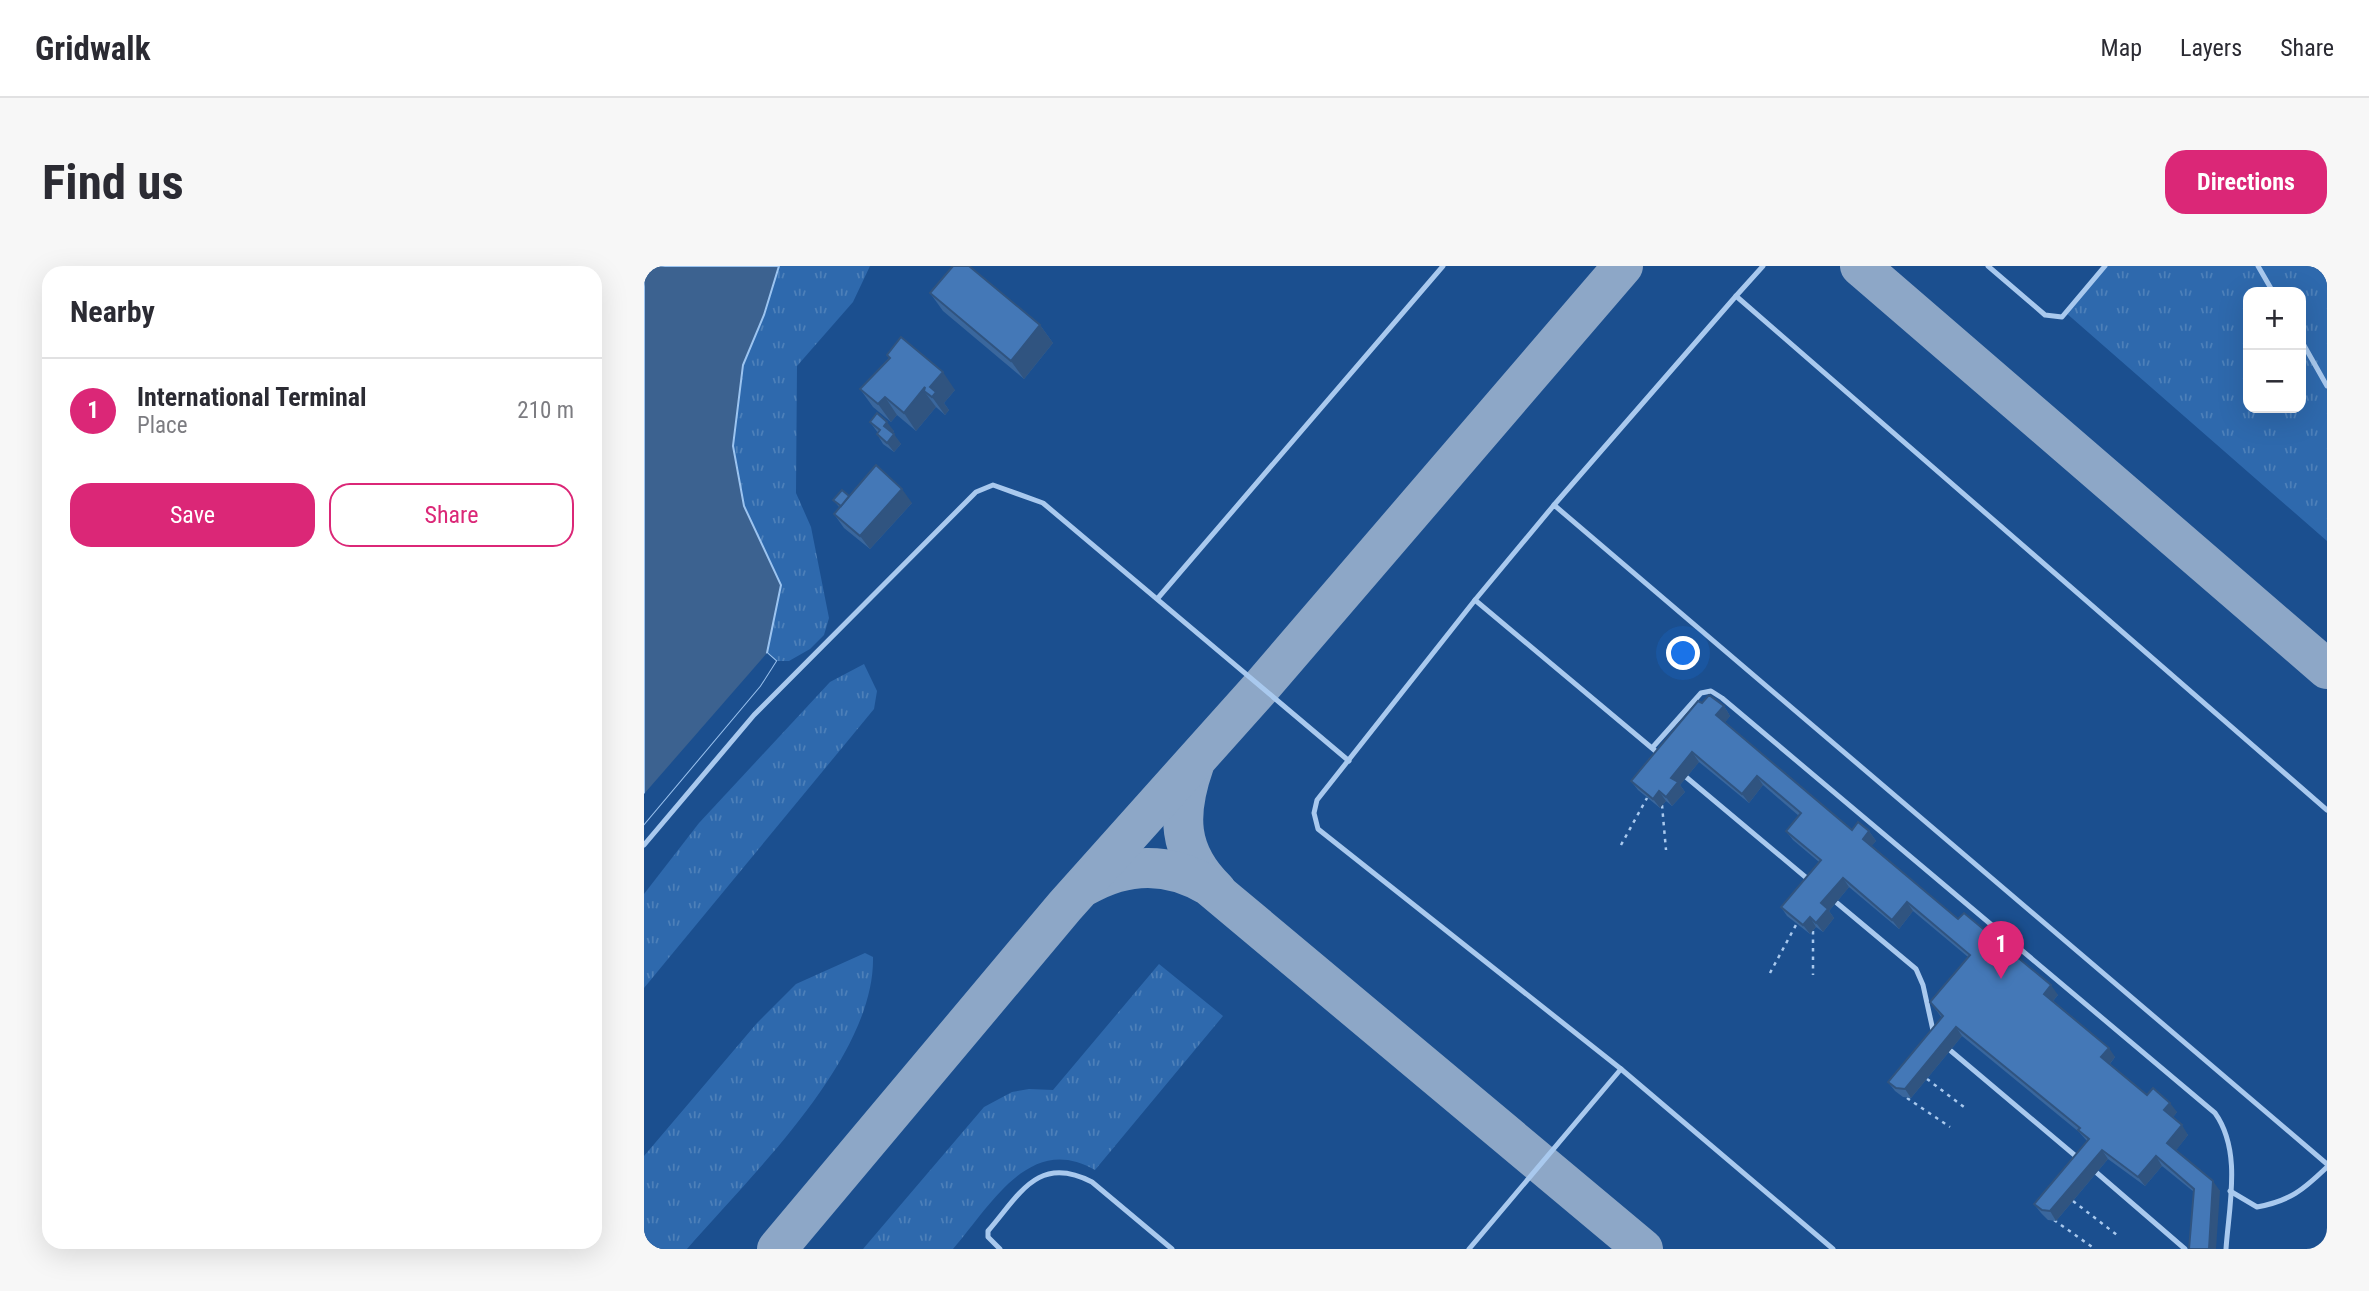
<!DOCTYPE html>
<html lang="en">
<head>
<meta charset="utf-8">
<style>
	:root { --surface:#fff; --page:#f7f7f7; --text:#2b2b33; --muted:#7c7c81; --line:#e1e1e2; --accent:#db2777 }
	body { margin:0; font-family:"Roboto Condensed",sans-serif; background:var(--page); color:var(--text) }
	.controls { position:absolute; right:21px; top:21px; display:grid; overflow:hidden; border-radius:14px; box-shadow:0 7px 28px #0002 }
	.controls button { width:63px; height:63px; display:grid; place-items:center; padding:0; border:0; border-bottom:2px solid var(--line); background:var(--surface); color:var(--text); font:35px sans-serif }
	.you { position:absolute; left:1040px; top:388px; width:24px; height:24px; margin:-18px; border:5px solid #fff; border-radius:50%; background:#1a73e8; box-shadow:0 0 0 10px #1a73e833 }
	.badge { display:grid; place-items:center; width:46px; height:46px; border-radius:50%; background:var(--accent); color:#fff; font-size:23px; font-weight:700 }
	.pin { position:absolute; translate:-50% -58px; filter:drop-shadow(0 2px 4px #0008) }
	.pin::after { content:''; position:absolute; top:37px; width:24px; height:21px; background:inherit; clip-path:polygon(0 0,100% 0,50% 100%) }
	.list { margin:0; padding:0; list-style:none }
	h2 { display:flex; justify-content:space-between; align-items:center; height:91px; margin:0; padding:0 28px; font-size:30px }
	h2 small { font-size:23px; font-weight:400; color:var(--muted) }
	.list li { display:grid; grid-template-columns:46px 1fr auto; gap:21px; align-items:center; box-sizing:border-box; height:105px; padding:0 28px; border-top:2px solid var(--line) }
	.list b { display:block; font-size:26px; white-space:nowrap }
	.list p { margin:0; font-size:23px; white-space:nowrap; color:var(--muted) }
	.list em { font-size:23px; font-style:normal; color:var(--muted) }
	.actions { display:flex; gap:14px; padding:21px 28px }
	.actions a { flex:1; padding:16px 0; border:2px solid var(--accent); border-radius:21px; text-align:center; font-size:24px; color:var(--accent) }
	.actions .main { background:var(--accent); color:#fff }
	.map { position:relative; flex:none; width:1683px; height:983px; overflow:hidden; border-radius:21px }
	header { display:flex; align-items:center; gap:42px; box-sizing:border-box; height:98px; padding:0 35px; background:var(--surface); border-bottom:2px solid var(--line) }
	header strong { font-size:33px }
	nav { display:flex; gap:38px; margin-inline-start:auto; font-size:24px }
	.intro { display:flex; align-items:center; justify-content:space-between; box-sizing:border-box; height:168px; padding:0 42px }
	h1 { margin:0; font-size:49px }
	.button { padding:18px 32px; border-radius:21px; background:var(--accent); color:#fff; font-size:24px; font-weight:700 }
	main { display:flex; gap:42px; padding:0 42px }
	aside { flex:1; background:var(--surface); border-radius:21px; box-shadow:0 7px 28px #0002 }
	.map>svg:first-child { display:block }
	.grass { fill:url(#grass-tufts); fill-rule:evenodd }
	.water { fill:#3c6290; stroke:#9cc4f0; stroke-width:2 }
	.pier { fill:#1b4f8f }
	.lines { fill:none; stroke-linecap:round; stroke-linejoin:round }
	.taxiway { stroke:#8da7c7; stroke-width:40 }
	.path { stroke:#a9c9ee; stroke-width:2.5; stroke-dasharray:3.5 5; stroke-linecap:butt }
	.lane { stroke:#a9c9ee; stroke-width:5 }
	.wall { fill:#3a679d }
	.shaded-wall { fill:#305480 }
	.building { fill:#4478b7; stroke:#305480; stroke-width:2 }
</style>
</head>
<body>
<header>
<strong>Gridwalk</strong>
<nav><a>Map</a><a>Layers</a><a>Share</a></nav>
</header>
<div class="intro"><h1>Find us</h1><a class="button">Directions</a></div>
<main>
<aside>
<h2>Nearby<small></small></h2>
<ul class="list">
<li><span class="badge">1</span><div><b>International Terminal</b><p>Place</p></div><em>210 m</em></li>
</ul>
<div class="actions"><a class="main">Save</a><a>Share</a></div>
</aside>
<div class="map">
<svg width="1683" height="983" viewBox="0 0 1683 983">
	<defs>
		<pattern id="grass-tufts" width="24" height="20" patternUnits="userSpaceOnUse" patternTransform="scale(1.75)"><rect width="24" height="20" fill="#2e69ad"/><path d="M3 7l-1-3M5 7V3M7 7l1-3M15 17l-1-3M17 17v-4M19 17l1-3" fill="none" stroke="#4d80b9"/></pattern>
	</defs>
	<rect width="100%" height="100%" fill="#1b4f8f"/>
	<g class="grass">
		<path d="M135,0H226L209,36L153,100L152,227L167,261L185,352L180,369L166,383L145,395H132L123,387L136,319L100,240L89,180L99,99L120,49Z"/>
		<path d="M1461,0H1683V275L1421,46ZM1604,26H1657V142H1604Z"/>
		<path d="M220,398L233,425L230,443L0,722V628L55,557L186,416Z"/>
		<path d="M221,687L229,691C231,792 107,909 43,983H0V890L113,757L152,718Z"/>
		<path d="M515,698L579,750L451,904C386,866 347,939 309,983H219L340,841L368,826L385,823L409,824Z"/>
	</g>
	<path class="water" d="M0,0H135L120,49L99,99L89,180L100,240L137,319L123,387L132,395L116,420L0,558Z"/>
	<path class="pier" d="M123,387L132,395L116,420L0,558V528Z"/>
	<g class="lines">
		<g class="taxiway">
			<path d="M1216,0L1683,403"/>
			<path d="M550,499C533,548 533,586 572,624"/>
			<path d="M441,620C481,597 524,595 565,620L999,983"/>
			<path d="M133,983L421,640L618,420L979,0"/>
		</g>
		<g class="path">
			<path d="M1018,539L1022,584"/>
			<path d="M977,579L1003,532"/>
			<path d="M1169,665V709"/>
			<path d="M1126,707L1153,657"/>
			<path d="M1283,813L1320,841"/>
			<path d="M1263,832L1306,861"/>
			<path d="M1429,935L1473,969"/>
			<path d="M1410,954L1451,983"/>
		</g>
		<g class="lane">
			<path d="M1344,0L1401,49L1418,51L1461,0"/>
			<path d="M1614,0L1629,26"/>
			<path d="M1092,30L1119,0"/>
			<path d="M1657,74L1683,120"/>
			<path d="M910,239L1092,30L1683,544"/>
			<path d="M514,332L799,0"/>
			<path d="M831,334L910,239L1683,898"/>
			<path d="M1008,482L1057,427L1067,425L1078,432L1571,847C1598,885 1585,939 1582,983"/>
			<path d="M1015,488L831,334L673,534L670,547L674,563L977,803L1189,983"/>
			<path d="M1042,511L1165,614"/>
			<path d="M0,579L110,449L332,226L349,219L399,237L705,495"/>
			<path d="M1193,637L1272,703L1279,719L1290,769"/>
			<path d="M1307,785L1434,892"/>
			<path d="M1453,907L1541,983"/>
			<path d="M1586,925L1613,941C1646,935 1659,924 1683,901"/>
			<path d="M356,983L344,971V965C376,928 394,888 448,916L528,983"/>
			<path d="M825,983L977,803"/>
		</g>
	</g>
	<g class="wall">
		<path d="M286,27L396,59L409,77L380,113L299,45Z"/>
		<path d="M243,89L311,124L300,137L305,144L301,149L292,141L272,165L253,149L247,156L229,141L216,123L245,92Z"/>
		<path d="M226,156L250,165L248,167L257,178L250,186L239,178L233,168L234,167Z"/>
		<path d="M205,230L268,237L226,283L200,262L190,248L196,242L189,234Z"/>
		<path d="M1058,437L1080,440L1086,450L1081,456L1208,564L1225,565L1232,575L1227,580L1314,653L1414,729L1409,735L1471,791L1466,798L1503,829L1533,846L1529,851L1544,869L1532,884L1576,925L1550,926L1518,900L1501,920L1464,893L1412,955L1404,954L1397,947L1390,938L1443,875L1435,866L1318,770L1267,832L1259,831L1251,825L1244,816L1298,752L1286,736L1324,691L1269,645L1255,663L1205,621L1185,645L1190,652L1179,666L1172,661L1166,668L1143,650L1137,641L1175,596L1149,574L1142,565L1155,550L1119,519L1105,537L1055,496L1036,519L1041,526L1028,540L1022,535L1016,542L994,524L987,515Z"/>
	</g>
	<g class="shaded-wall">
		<path d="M396,59L409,77L380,113L367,95Z"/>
		<path d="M299,106L311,124L300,137L305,144L301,149L288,131L280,125L292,141L272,165L260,147L281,121H286Z"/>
		<path d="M241,131L253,149L247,156L234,138Z"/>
		<path d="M243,156L250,165L246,169L240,160Z"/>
		<path d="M250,168L257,178L250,186L243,177Z"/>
		<path d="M258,223L268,237L226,283L216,270Z"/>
		<path d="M1080,440L1086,450L1079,459L1072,449Z"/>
		<path d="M1048,486L1055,496L1036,519L1041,526L1028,540L1022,531L1027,512Z"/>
		<path d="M1113,510L1119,519L1105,537L1098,528Z"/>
		<path d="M1015,525L1022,535L1016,542L1009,533Z"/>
		<path d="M1225,565L1232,575L1226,582L1219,573Z"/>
		<path d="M1199,612L1205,621L1185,645L1190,652L1179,666L1172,657L1177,637Z"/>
		<path d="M1263,636L1269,645L1255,663L1248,654Z"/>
		<path d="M1166,651L1172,661L1166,668L1159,659Z"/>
		<path d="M1407,719L1414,729L1407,737L1400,728Z"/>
		<path d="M1312,761L1318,770L1267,832L1261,823Z"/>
		<path d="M1465,782L1471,791L1464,800L1457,791Z"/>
		<path d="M1526,837L1533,846L1527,854L1520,844Z"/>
		<path d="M1538,859L1544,869L1530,887L1523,877Z"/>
		<path d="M1458,884L1464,893L1412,955L1406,945Z"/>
		<path d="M1512,890L1518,900L1501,920L1494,911Z"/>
		<path d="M1569,915L1576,925L1572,983H1565Z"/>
	</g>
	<g class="building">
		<path d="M309,0H325L396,59L367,95L286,27Z"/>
		<path d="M257,71L299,106L286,121L292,126L288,131L280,125L281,121L260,147L241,131L234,138L216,123L246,92L243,89Z"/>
		<path d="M233,147L243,156L240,160L250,168L243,177L233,168L236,164L226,156Z"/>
		<path d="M232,199L258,223L216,270L190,248Z"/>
		<path d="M198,224L205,230L197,240L189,234Z"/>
		<path d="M1065,429L1080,440L1072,449L1208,564L1214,556L1225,565L1219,573L1314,653L1320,647L1407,719L1400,728L1465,782L1457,791L1503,829L1509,822L1526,837L1520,844L1538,859L1523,877L1569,915L1565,983H1545L1550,923L1512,890L1494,911L1458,884L1406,945L1398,944L1390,938L1445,873L1434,864L1436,862L1312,761L1261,823L1252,822L1244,816L1299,750L1286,736L1326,689L1263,636L1248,654L1199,612L1177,637L1184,643L1172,657L1166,651L1159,659L1137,641L1177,594L1142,565L1157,547L1113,510L1098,528L1048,486L1027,512L1034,516L1022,531L1015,525L1009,533L987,515L1054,435L1058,437Z"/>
	</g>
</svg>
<div class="controls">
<button>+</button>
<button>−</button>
</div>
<div class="you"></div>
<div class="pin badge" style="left:1357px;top:713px">1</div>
</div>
</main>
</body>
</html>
